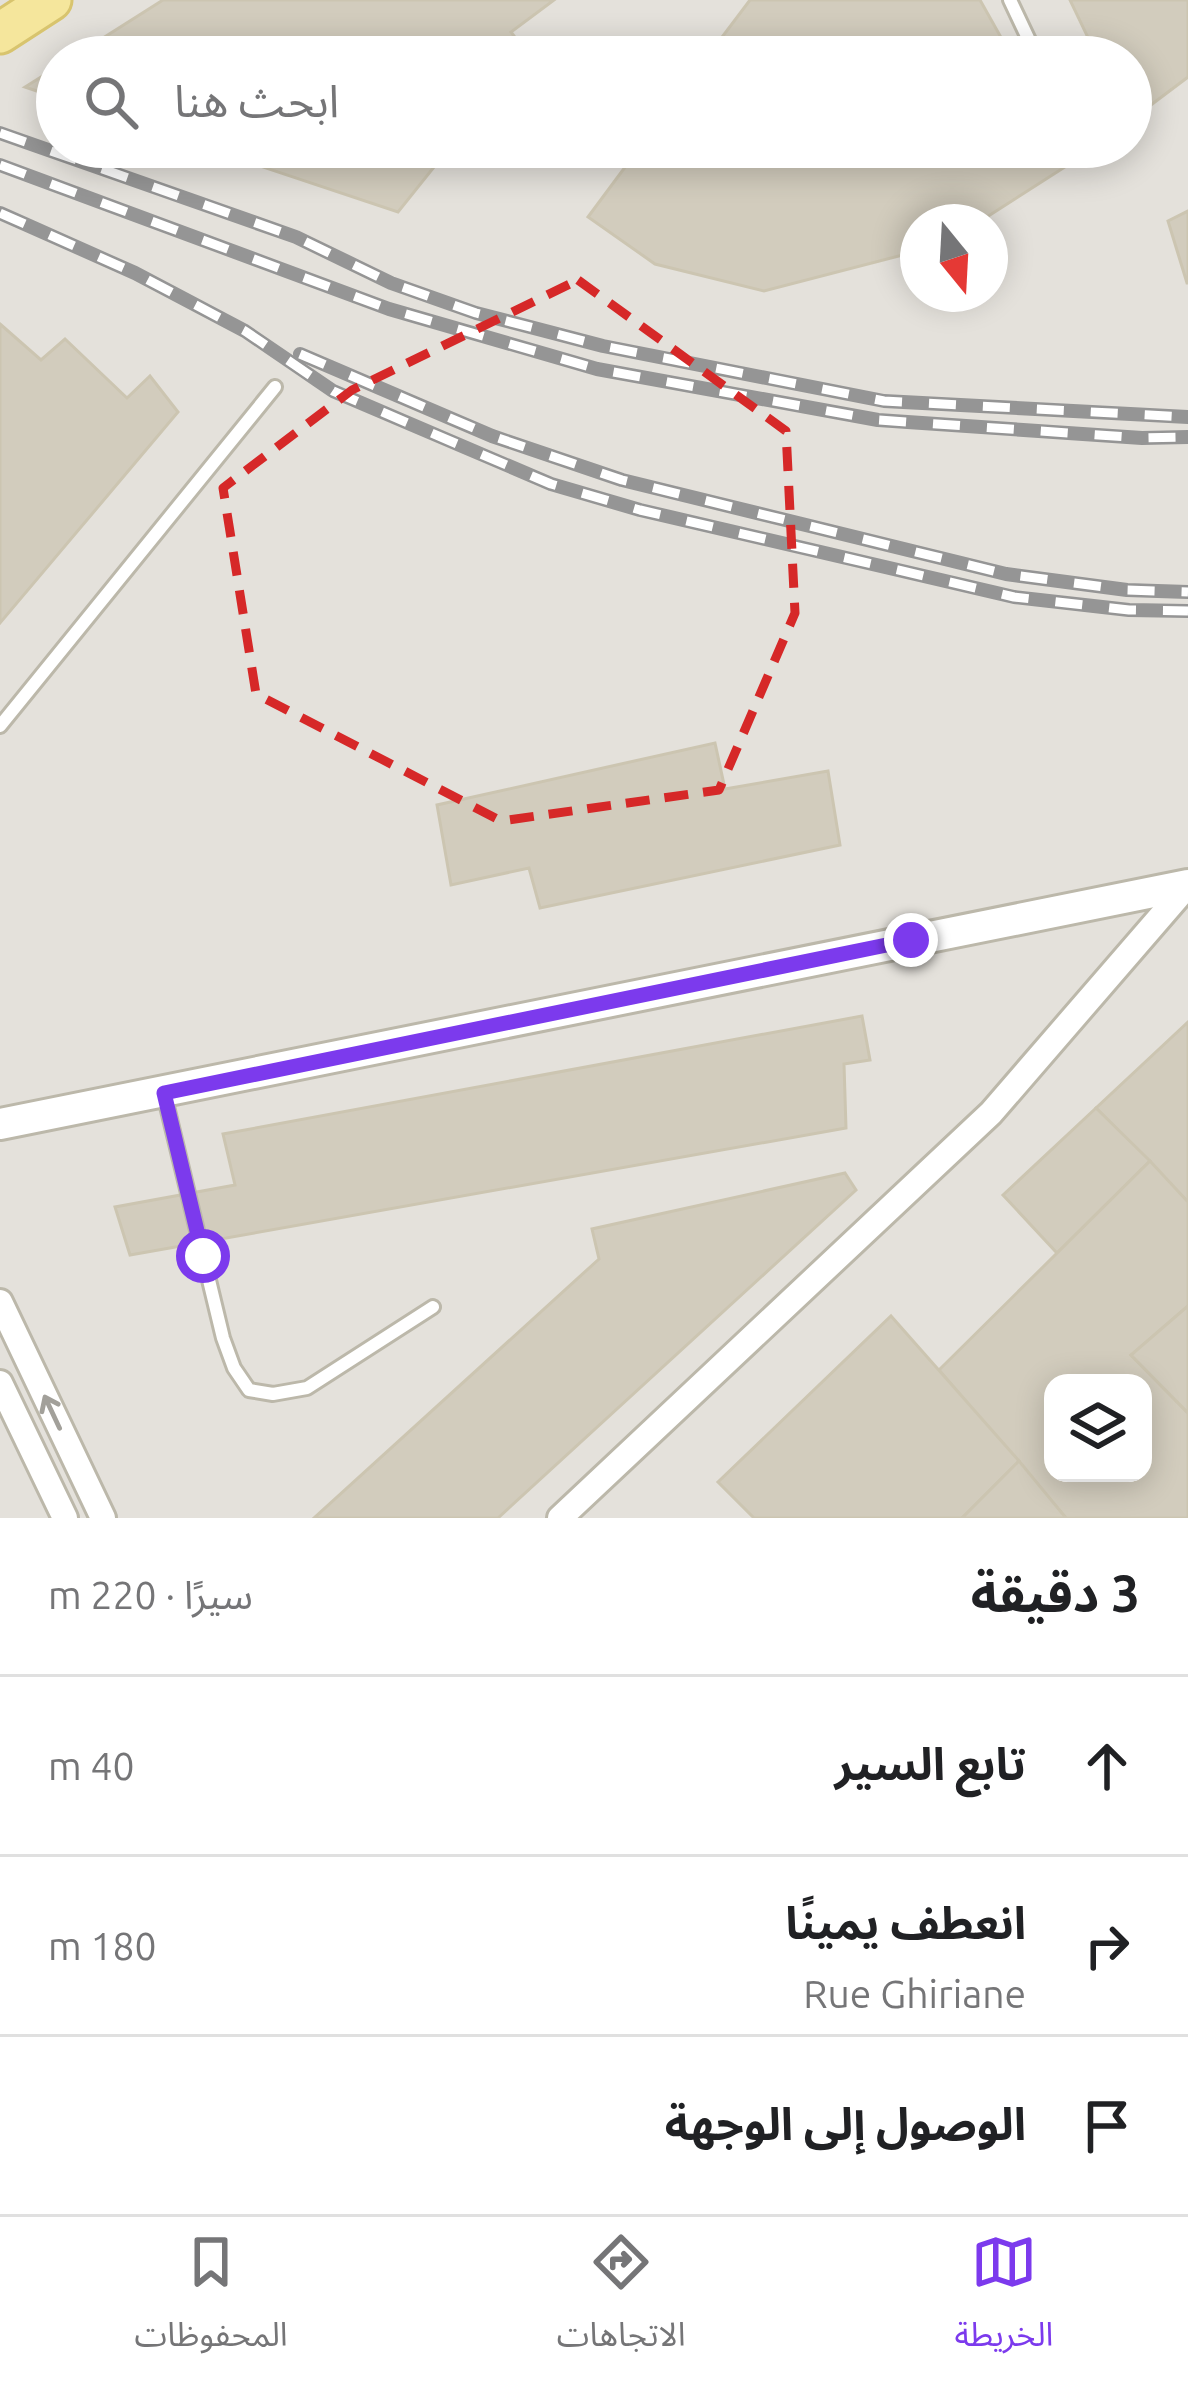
<!DOCTYPE html>
<html lang="ar">
<head>
<meta charset="utf-8">
<style>
	:root { --surface:#fff; --page:#f6f6f6; --text:#202124; --muted:#757577; --line:#e0e0e0; --accent:#7c3aed }
	body { margin:0; font-family:Ubuntu,"Noto Sans Arabic",sans-serif; background:var(--page); color:var(--text); direction:rtl }
	.controls { position:absolute; right:36px; bottom:36px; display:grid; overflow:hidden; border-radius:24px; box-shadow:0 6px 30px #0003 }
	.controls button { width:108px; height:108px; display:grid; place-items:center; padding:0; border:0; border-bottom:3px solid var(--line); background:var(--surface); color:var(--text); font:60px sans-serif }
	.compass { position:absolute; left:900px; top:204px; width:108px; height:108px; border-radius:50%; background:var(--surface); box-shadow:0 6px 30px #0003; rotate:162deg }
	.stop { position:absolute; width:36px; height:36px; margin:-27px; border:9px solid #7c3aed; border-radius:50%; background:#fff }
	.stop.end { background:#7c3aed; border-color:#fff; box-shadow:0 3px 12px #0008 }
	.list { margin:0; padding:0; list-style:none }
	h2 { display:flex; justify-content:space-between; align-items:center; height:156px; margin:0; padding:0 48px; font-size:51px }
	h2 small { font-size:39px; font-weight:400; color:var(--muted) }
	.list li { display:grid; grid-template-columns:78px 1fr auto; gap:36px; align-items:center; box-sizing:border-box; height:180px; padding:0 48px; border-top:3px solid var(--line) }
	.list b { display:block; font-size:45px; white-space:nowrap }
	.list p { margin:0; font-size:39px; white-space:nowrap; color:var(--muted) }
	.list em { font-size:39px; font-style:normal; color:var(--muted) }
	.icon { flex:none; width:66px; height:66px; fill:none; stroke:currentColor; stroke-width:2; stroke-linecap:round; stroke-linejoin:round }
	.map { position:relative; flex:none; width:1188px; height:1518px; overflow:hidden; direction:ltr }
	.search { position:absolute; background:var(--surface); box-shadow:0 6px 30px #0003; left:36px; right:36px; top:36px; height:132px; display:flex; align-items:center; gap:30px; box-sizing:border-box; padding:0 42px; border-radius:66px; color:var(--muted); font-size:45px }
	.sheet { height:696px; background:var(--surface) }
	nav { display:flex; justify-content:space-around; align-items:center; box-sizing:border-box; height:168px; border-top:3px solid var(--line); background:var(--surface); font-size:33px; color:var(--muted) }
	nav a { display:grid; justify-items:center; gap:6px }
	nav .on { color:var(--accent) }
	.map>svg:first-child { display:block }
	.industrial { fill:#e4e1db; fill-rule:evenodd }
	.building { fill:#d2ccbd; stroke:#ccc5b1; stroke-width:3; fill-rule:evenodd }
	.lines { fill:none; stroke-linecap:round; stroke-linejoin:round }
	.service-casing { stroke:#bcb8aa; stroke-width:18 }
	.minor-casing { stroke:#bcb8aa; stroke-width:30 }
	.tertiary-casing { stroke:#bcb8aa; stroke-width:36 }
	.primary-casing { stroke:#d8c46e; stroke-width:45 }
	.service { stroke:#fff; stroke-width:12 }
	.minor { stroke:#fff; stroke-width:24 }
	.tertiary { stroke:#fff; stroke-width:30 }
	.primary { stroke:#f5e69c; stroke-width:39 }
	.rail-casing { stroke:#959595; stroke-width:14 }
	.rail { stroke:#fff; stroke-width:9; stroke-dasharray:27; stroke-linecap:butt }
	.oneway { stroke:#a2a09a }
	.route { stroke:#7c3aed; stroke-width:15 }
	.marked { fill:none; stroke:#d62828; stroke-width:9; stroke-dasharray:24 15; stroke-linejoin:round }
</style>
</head>
<body>
<div class="map">
<svg width="1188" height="1518" viewBox="0 0 1188 1518">
	<rect width="100%" height="100%" fill="#f1efe6"/>
	<path class="industrial" d="M0,0H1188V1518H0ZM57,57H1131V147H57ZM918,222H990V294H918ZM1053,1383H1143V1473H1053Z"/>
	<g class="building">
		<path d="M163,0H554L511,32L526,52L522,57H73Z"/>
		<path d="M750,0H980L1012,57H707Z"/>
		<path d="M1070,0H1188V77L1131,120V57H1086L1094,50Z"/>
		<path d="M57,67V98L25,87Z"/>
		<path d="M203,147H450L398,212Z"/>
		<path d="M640,147H1096L979,222H918V251L764,291L655,264L588,217Z"/>
		<path d="M1188,211V283H1187L1168,221Z"/>
		<path d="M0,324L41,360L65,339L127,398L150,376L178,412L0,623Z"/>
		<path d="M715,743L725,789L828,771L840,845L540,908L529,868L451,885L437,805Z"/>
		<path d="M862,1016L870,1060L844,1064L846,1128L130,1255L115,1207L235,1185L223,1134Z"/>
		<path d="M1188,1022V1202L1096,1108Z"/>
		<path d="M1096,1108L1150,1161L1057,1253L1003,1195Z"/>
		<path d="M1150,1161L1188,1202V1306L1131,1355L1188,1413V1518H1066L939,1370ZM1053,1383H1143V1473H1053Z"/>
		<path d="M845,1173L856,1190L498,1518H314L599,1259L592,1229Z"/>
		<path d="M1188,1306V1413L1131,1355Z"/>
		<path d="M891,1316L1019,1461L962,1518H754L718,1482Z"/>
		<path d="M1019,1461L1066,1518H962Z"/>
	</g>
	<g class="lines">
		<g class="service-casing">
			<g id="service">
				<path d="M1010,0L1037,57"/>
				<path d="M0,726L275,387"/>
				<path d="M164,1094L223,1338L234,1368L249,1390L273,1394L307,1388L433,1307"/>
			</g>
		</g>
		<g class="minor-casing">
			<g id="minor">
				<path d="M0,1302L103,1518"/>
				<path d="M0,1383L65,1518"/>
				<path d="M560,1518L991,1113L1188,885"/>
			</g>
		</g>
		<g class="tertiary-casing">
			<path id="tertiary" d="M0,1124L1188,885"/>
		</g>
		<g class="primary-casing">
			<path id="primary" d="M0,33L51,0"/>
		</g>
		<use href="#service" class="service"/>
		<use href="#minor" class="minor"/>
		<use href="#tertiary" class="tertiary"/>
		<use href="#primary" class="primary"/>
		<g class="rail-casing">
			<g id="rail">
				<path d="M0,133L296,237L391,283L476,313L603,346L884,401L1188,417"/>
				<path d="M0,165L389,309L597,369L878,420L1142,438L1188,437"/>
				<path d="M0,213L135,273L245,331L333,391L551,484L640,510L1014,597L1129,610L1188,611"/>
				<path d="M300,354L492,436L622,480L1006,574L1127,590L1188,592"/>
			</g>
		</g>
		<use href="#rail" class="rail"/>
	</g>
	<defs><path id="oneway-shaft" d="M-6 0H5M1.5-3L5.5 0L1.5 3" fill="none" stroke-width="1.6" stroke-linecap="round" stroke-linejoin="round" transform="scale(3)"/></defs>
	<use class="oneway" href="#oneway-shaft" transform="translate(52 1412) rotate(-115)"/>
	<g class="lines">
		<path class="route" d="M203,1256L164,1093L911,940"/>
	</g>
	<path class="marked" d="M578,280L786,431L795,613L719,790L501,821L256,694L223,488L352,390Z"/>
</svg>
<div class="controls">
<button><svg class="icon" aria-label="layers" viewBox="0 0 24 24"><path d="M12 4l9 5-9 5-9-5zM3 14l9 5 9-5"/></svg></button>
</div>
<svg class="compass" viewBox="-18 -18 36 36"><path d="M0-13l5 13h-10z" fill="#e53935"/><path d="M0 13l5-13h-10z" fill="#757577"/></svg>
<div class="stop" style="left:203px;top:1256px"></div>
<div class="stop end" style="left:911px;top:940px"></div>
<div class="search"><svg class="icon" aria-label="search" viewBox="0 0 24 24"><circle cx="10" cy="10" r="6"/><path d="M15 15l6 6"/></svg>ابحث هنا</div>
</div>
<section class="sheet">
<h2>3 دقيقة<small>سيرًا · 220 m</small></h2>
<ul class="list">
<li><svg class="icon" aria-label="ahead" viewBox="0 0 24 24"><path d="M12 20V5M6 11l6-6 6 6"/></svg><div><b>تابع السير</b></div><em>40 m</em></li>
<li><svg class="icon" aria-label="right" viewBox="0 0 24 24"><path d="M7 20v-9h11M14 6l5 5-5 5"/></svg><div><b>انعطف يمينًا</b><p>Rue Ghiriane</p></div><em>180 m</em></li>
<li><svg class="icon" aria-label="arrive" viewBox="0 0 24 24"><path d="M6 21V4h12l-3 4 3 4H6"/></svg><div><b>الوصول إلى الوجهة</b></div></li>
</ul>
</section>
<nav>
<a class="on"><svg class="icon" aria-label="map" viewBox="0 0 24 24"><path d="M3 6l6-2 6 2 6-2v14l-6 2-6-2-6 2zM9 4v14M15 6v14"/></svg>الخريطة</a>
<a><svg class="icon" aria-label="directions" viewBox="0 0 24 24"><path d="M12 3l9 9-9 9-9-9zM9 14v-3h6M13 9l2 2-2 2"/></svg>الاتجاهات</a>
<a><svg class="icon" aria-label="saved" viewBox="0 0 24 24"><path d="M7 4h10v16l-5-4-5 4z"/></svg>المحفوظات</a>
</nav>
</body>
</html>
